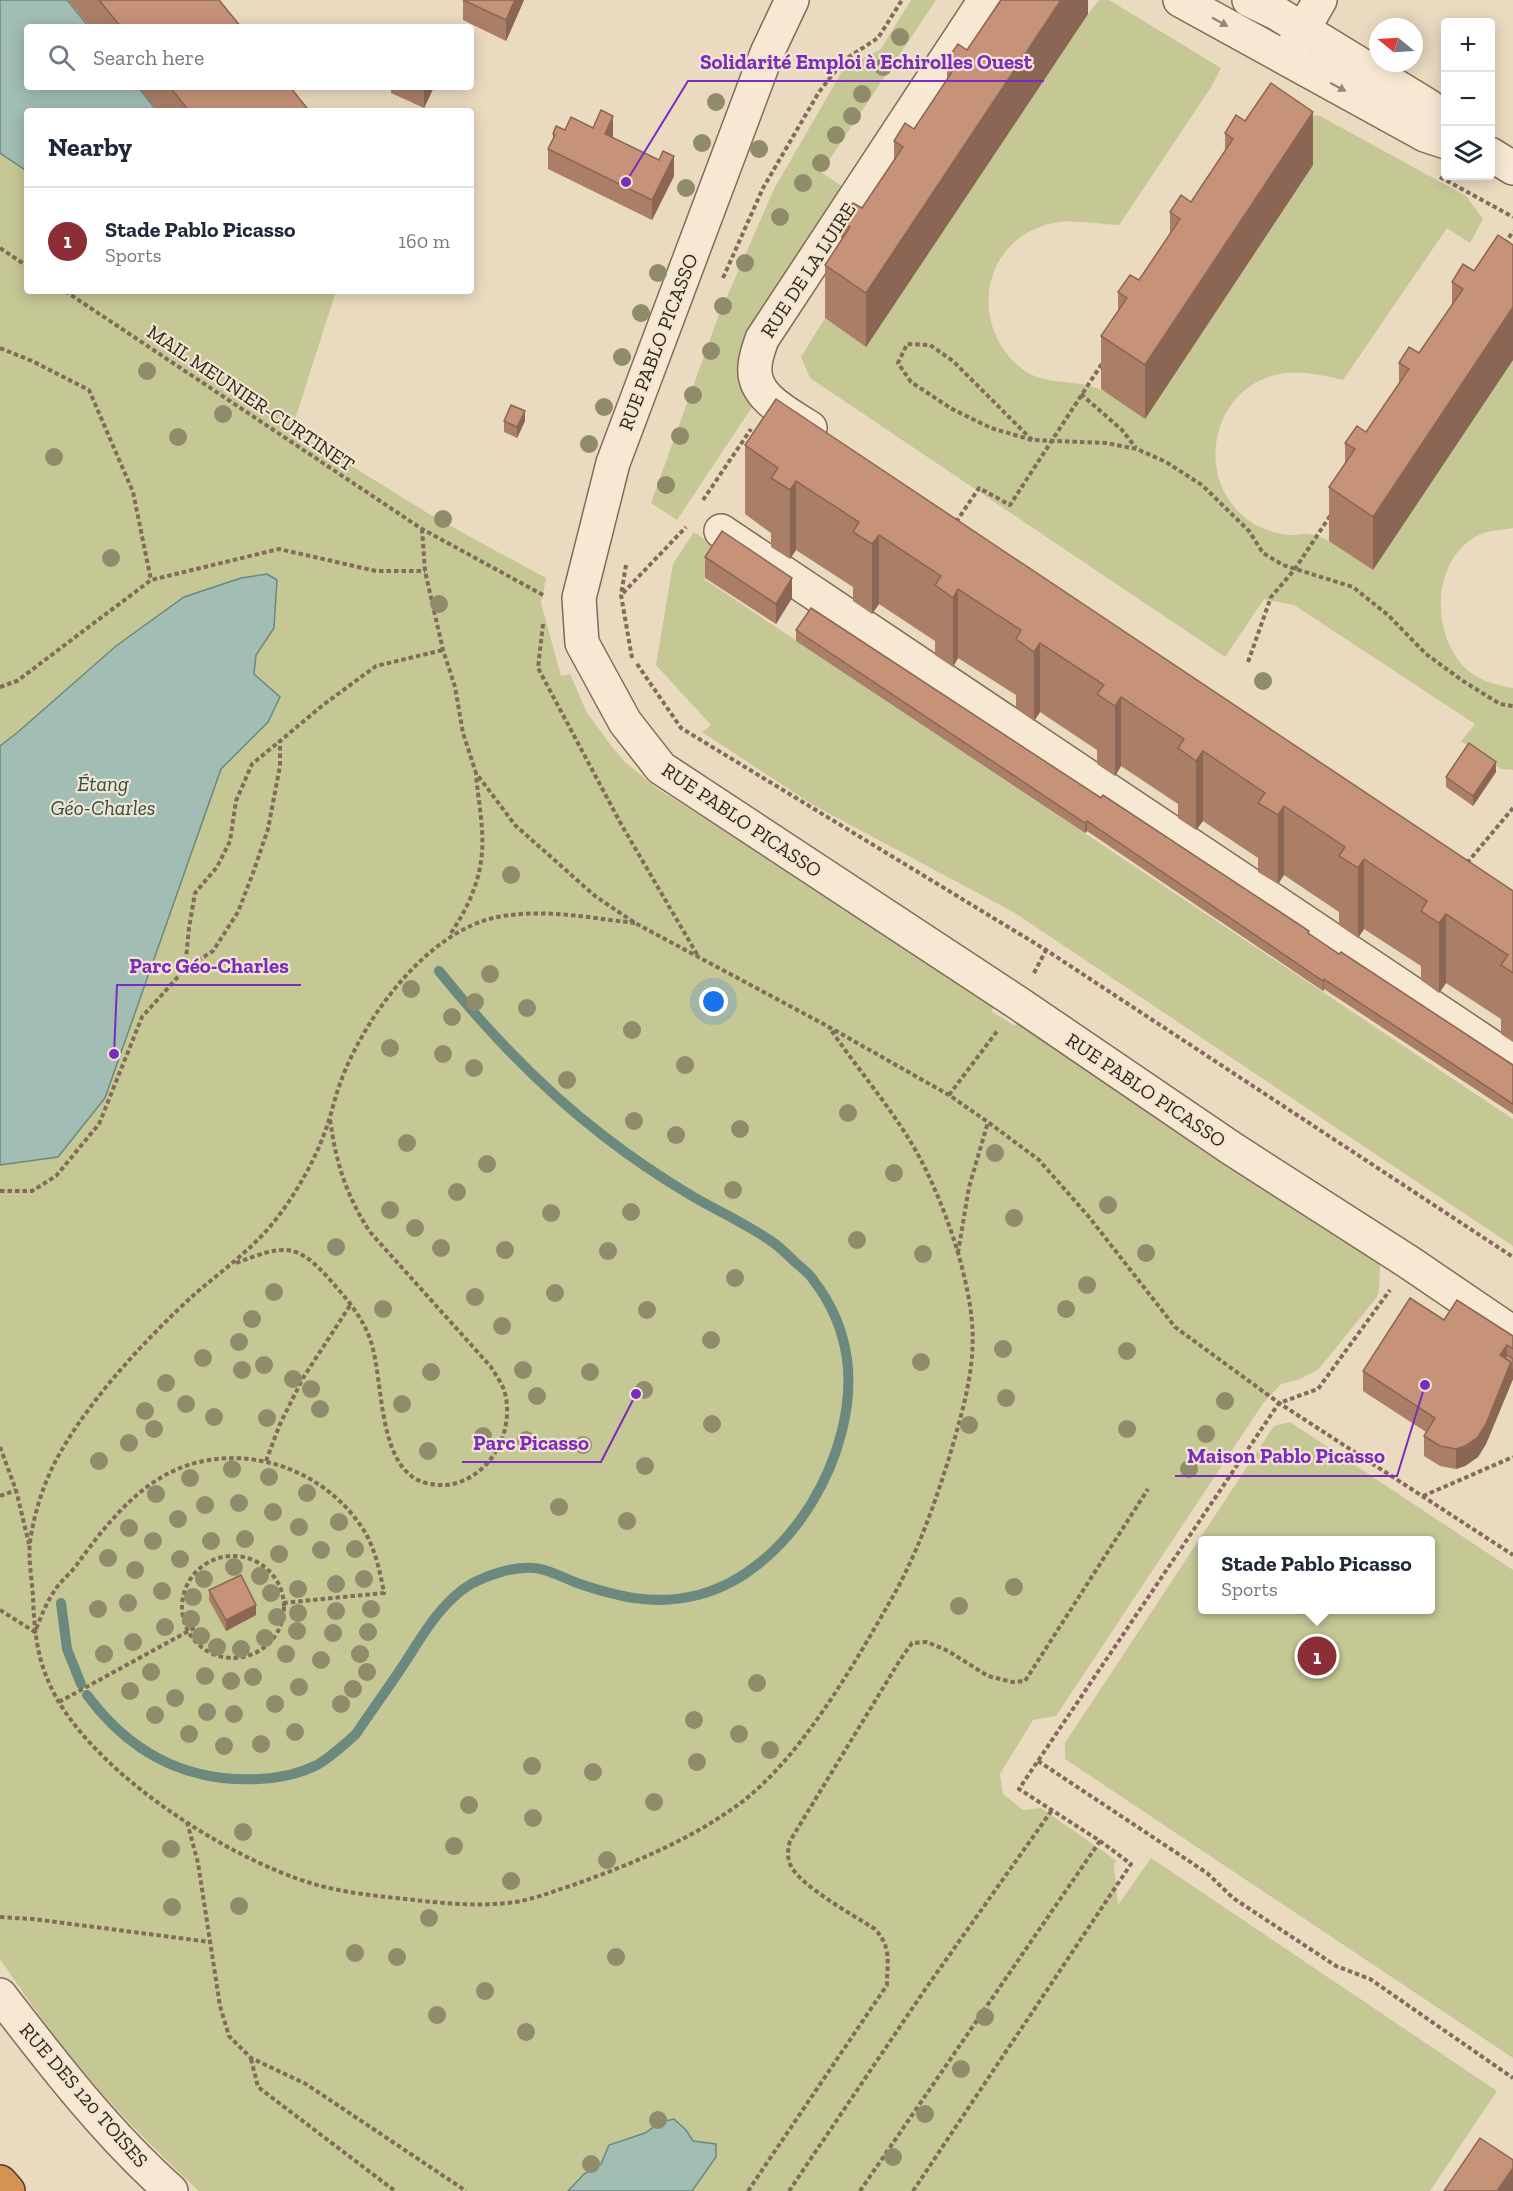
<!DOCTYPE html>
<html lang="en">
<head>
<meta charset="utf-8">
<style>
	:root { --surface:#fff; --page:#f2f2f3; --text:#1f2937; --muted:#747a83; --line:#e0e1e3; --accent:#8d2d36 }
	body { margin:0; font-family:"Zilla Slab",serif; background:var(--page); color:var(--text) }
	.controls { position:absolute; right:18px; top:18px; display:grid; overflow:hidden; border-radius:6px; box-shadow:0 3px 15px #0003 }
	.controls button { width:54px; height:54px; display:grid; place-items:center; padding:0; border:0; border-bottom:2px solid var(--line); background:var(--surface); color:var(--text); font:30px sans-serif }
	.compass { position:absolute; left:1369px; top:18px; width:54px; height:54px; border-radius:50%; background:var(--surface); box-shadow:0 3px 15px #0003; rotate:288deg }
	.you { position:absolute; left:714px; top:1002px; width:21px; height:21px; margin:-15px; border:4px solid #fff; border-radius:50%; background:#1a73e8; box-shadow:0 0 0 9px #1a73e833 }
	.badge { display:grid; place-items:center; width:39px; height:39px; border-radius:50%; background:var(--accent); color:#fff; font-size:20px; font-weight:700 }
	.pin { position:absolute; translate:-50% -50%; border:3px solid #fff; box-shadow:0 2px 6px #0006 }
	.popup { position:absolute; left:1198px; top:1536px; width:237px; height:78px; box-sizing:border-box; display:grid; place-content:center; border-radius:6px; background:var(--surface); filter:drop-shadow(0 2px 4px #0005); font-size:20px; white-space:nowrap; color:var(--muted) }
	.popup b { font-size:22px; color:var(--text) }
	.popup::after { content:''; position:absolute; left:50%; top:100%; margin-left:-12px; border:12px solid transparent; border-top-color:var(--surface) }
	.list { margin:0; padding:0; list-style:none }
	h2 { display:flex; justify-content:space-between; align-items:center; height:78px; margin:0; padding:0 24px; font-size:26px }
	h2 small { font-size:20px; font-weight:400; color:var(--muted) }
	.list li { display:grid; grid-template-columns:39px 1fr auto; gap:18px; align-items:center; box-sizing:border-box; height:108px; padding:0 24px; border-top:2px solid var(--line) }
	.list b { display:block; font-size:22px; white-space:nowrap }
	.list p { margin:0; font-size:20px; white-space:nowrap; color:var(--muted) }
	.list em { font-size:20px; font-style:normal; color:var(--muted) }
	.icon { flex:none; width:33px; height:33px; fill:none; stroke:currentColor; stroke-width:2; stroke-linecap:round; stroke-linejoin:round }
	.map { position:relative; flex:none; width:1513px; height:2191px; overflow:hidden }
	.search { position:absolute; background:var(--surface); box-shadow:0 3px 15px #0003; left:24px; top:24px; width:450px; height:66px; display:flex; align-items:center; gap:15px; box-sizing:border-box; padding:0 21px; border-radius:6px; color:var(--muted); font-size:22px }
	.panel { position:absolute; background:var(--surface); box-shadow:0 3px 15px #0003; left:24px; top:108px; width:450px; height:186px; border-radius:6px }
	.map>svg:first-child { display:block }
	.green { fill:#c5c795; fill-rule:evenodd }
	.water { fill:#a2bdb3; stroke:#6b897f; stroke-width:1.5 }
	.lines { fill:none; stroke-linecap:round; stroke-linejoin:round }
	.stream { stroke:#6b897f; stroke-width:10 }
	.minor-casing { stroke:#826b59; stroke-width:36 }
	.highway-casing { stroke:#503b2d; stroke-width:36 }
	.path { stroke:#826b59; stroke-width:4; stroke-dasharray:4.5 3; stroke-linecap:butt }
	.minor { stroke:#f6e8d2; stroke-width:33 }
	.highway { stroke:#d59255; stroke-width:33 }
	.tree { fill:#908c6b }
	.wall { fill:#aa7e67 }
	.shaded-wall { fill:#8b6654 }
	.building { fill:#c69278; stroke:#8b6654; stroke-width:1.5 }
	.oneway { fill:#948678 }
	.labels { text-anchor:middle; stroke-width:4.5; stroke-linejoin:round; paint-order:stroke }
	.street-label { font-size:20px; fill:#32251d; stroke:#f2e5cf }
	.water-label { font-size:21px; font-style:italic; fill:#2d514c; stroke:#f2e5cf }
	.leader { fill:none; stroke:#7b2cbf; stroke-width:2 }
	.callout-dot { fill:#7b2cbf; stroke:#f2e5cf; stroke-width:2 }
	.callout-label { font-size:21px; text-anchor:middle; font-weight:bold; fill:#7b2cbf; stroke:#f2e5cf; stroke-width:4.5; stroke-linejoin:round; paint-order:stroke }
</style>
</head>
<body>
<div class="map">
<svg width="1513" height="2191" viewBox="0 0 1513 2191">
	<rect width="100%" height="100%" fill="#eadac0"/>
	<g class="green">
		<path d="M911,0H936L821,172L843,187L749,327L737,363L752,407L677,520L651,503L718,317L774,189L844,68L880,50Z"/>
		<path d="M1099,0H1109L1221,68L1211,87L1119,225C1091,224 1064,216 1037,228C978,253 973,329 1021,368C1044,387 1073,378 1099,389C1116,395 1130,410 1145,418L1313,165L1292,120L1318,115L1466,196L1483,219L1470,243L1447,228L1343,380C1321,375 1298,369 1275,375C1214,390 1195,472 1241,514C1253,526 1273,534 1291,535C1297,535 1303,533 1309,534C1333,538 1353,557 1373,570L1513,360V528C1503,530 1490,530 1481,534C1432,556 1430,630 1463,666C1475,679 1496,686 1513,688V770L1501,769L1461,741L1475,724L1294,605L1264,599L1225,657L810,378L801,357L825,318L866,346L1088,14Z"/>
		<path d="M0,153L27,171V291H336L292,429L434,517L546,578L541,603L561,676L570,674L586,711L612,747L624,761L656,788L801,878L994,1007L991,1011L1015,1026L1017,1022L1380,1264L1379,1290L1377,1297L1318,1370L1298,1380L1281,1384L1264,1402L1056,1716L1033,1720L1000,1774L1003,1794L1023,1810L1041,1808L1117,1861L1114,1864L1118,1905L1151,1858L1497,2091L1430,2191H199C155,2150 111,2106 72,2059C46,2027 24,1993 0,1959Z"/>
		<path d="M694,532L722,551L704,579L1513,1119V1246L1015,913L813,805L702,732L711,725L656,665L673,564Z"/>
		<path d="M1290,1422L1513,1570V2058L1065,1759V1743L1274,1426ZM1203,1540H1431V1610H1203Z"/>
	</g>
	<g class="water">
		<path d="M0,0H67L89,27H27V87H138L157,111H27V171L0,153Z"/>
		<path d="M267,574L277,580L274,628L256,655L254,674L280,697L268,722L221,769L105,1098L58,1157L0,1165V746L18,732L116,646L184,597L241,578Z"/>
		<path d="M674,2119L686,2130L693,2141L716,2144V2157L692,2191H568L584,2174L601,2164L609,2145L645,2133L661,2122Z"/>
	</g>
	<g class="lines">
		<g class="stream">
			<path d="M61,1603L67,1649L81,1684"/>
			<path d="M87,1695C130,1753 186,1783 259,1779C279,1778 299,1774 317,1765C331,1757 344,1745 356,1734C372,1710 389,1687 404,1664C423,1635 441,1602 471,1584C488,1575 514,1566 534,1568C548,1569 564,1578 577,1583C618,1597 655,1606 698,1595C791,1571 859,1451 847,1359C843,1331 831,1303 814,1281C810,1274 802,1268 796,1263C788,1255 780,1247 771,1241C746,1224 718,1211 692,1196C662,1178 632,1158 605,1137C542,1089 489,1033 439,971"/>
		</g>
		<g class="minor-casing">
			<g id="minor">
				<path d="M792,0L767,53L613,463L579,598L582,643L625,722L661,768L1018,1003L1231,1148L1410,1263L1513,1333"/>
				<path d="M1180,0L1425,135L1446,142"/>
				<path d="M1249,0L1278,14L1427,105L1446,119"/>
				<path d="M1293,47L1320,0"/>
				<path d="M1490,154L1513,168"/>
				<path d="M810,428C789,414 752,397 755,367C755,358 759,348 762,339L985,0"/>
				<path d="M721,531L1513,1061"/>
				<path d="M0,1995C53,2064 106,2133 171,2191"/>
			</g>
		</g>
		<g class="highway-casing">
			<path id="highway" d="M0,2182L8,2191"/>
		</g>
		<g class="path">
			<path d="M1440,177L1513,217"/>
			<path d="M1505,244L1513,231"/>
			<path d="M0,248L27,266"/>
			<path d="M723,278L763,188L819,92L844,60L878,38L902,0"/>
			<path d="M65,291L422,529L545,596"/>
			<path d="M0,348L32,361L89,390L133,492L151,580"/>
			<path d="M1081,394L1122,430L1136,448"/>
			<path d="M1032,440L953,361L930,345L907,344L898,363L911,382L952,409L991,428L1032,440L1106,443L1137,449L1166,462L1202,485L1249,531L1263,553L1283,565L1353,587L1388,615L1426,654L1463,681L1500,704L1513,706"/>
			<path d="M703,500L751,429"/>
			<path d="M956,522L979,488L1010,505L1103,362"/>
			<path d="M422,529L425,571L443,650L455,687L463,733L476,773L515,825L595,896L635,923L829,1027L949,1095L988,1122L1039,1160L1089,1217L1175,1327L1279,1403L1513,1555"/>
			<path d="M626,565L621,595L632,658"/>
			<path d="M623,593L686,527"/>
			<path d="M543,624L538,668L621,824L698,956"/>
			<path d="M1248,662L1271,597L1295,569L1332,513"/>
			<path d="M637,664L681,728L1046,950L1513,1257"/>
			<path d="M0,687L17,681L151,580L279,549L376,571H425"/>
			<path d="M1467,863L1513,808"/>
			<path d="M635,923C590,918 543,908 498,917C428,930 364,1018 341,1081C336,1094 333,1107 329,1120C318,1155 299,1189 277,1218C254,1248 224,1269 196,1293C146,1338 76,1413 49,1475C40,1495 33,1520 30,1542C28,1559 32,1579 33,1597C34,1624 36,1652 47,1678C81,1766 227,1859 314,1884C341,1892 369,1895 396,1898C433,1902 470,1907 507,1903C530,1901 551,1892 573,1885C629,1865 686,1842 735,1807C799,1762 853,1666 892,1598C917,1554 934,1506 949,1458C962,1413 976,1369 972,1322C967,1270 946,1210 923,1164C898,1115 860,1073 829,1027"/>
			<path d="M451,933C467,909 480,882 482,852C484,827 478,800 476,774"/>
			<path d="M185,969L189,928L195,893L217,867L230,841L236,801L252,764L280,741"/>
			<path d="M1034,973L1046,950"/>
			<path d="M949,1095L998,1030"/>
			<path d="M0,1191H32L56,1176L99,1124L142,1017L185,969L213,951L238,912L253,873L268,829L280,766V741L323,705L376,666L443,650"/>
			<path d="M958,1253L969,1187L988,1122"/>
			<path d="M236,1263C284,1245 296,1241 331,1281C347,1299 364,1319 371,1342C384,1381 377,1471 426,1483C439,1486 450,1486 462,1481C496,1468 515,1425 504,1390C501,1382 495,1374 491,1367L370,1232C346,1195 336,1163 330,1119"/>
			<path d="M0,1447L16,1490L29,1544"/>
			<path d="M266,1461L280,1424L303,1378L351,1304"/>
			<path d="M0,1496L16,1490"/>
			<path d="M1423,1496L1513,1457"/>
			<circle cx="233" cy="1607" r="51"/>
			<path d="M0,1610L35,1632C41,1616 47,1601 57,1587C63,1579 72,1572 78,1563C105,1526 136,1486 180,1468C246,1442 324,1469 363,1529C375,1548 380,1571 384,1593L283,1603"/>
			<path d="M59,1702L196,1627"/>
			<path d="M1038,1761L1207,1873L1233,1898L1336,1966L1370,1979L1513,2078"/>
			<path d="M187,1822L198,1863L220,2006L229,2036L251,2058L306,2084L466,2191"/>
			<path d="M0,1917L33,1919L210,1942"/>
			<path d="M251,2059L258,2087L395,2191"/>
			<path d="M748,2191L887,1985C887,1961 892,1948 875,1929C855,1916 798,1885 790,1864C787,1856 788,1849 790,1841L900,1660L912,1643L927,1642L948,1651L988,1676L1012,1682L1025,1681L1148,1489"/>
			<path d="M789,2191L924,1991L1052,1810"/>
			<path d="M860,2191L1100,1841"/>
			<path d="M913,2191L1131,1864L1100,1841L1019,1789L1279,1403L1318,1389L1390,1290"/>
		</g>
		<use href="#minor" class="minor"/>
		<use href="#highway" class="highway"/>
	</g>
	<g class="tree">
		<circle cx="900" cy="37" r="9"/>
		<circle cx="883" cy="67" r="9"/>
		<circle cx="862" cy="94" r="9"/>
		<circle cx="716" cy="102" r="9"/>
		<circle cx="852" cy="116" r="9"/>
		<circle cx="836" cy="135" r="9"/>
		<circle cx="702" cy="143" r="9"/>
		<circle cx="759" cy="149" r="9"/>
		<circle cx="821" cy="163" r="9"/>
		<circle cx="803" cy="183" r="9"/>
		<circle cx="686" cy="188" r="9"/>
		<circle cx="780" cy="217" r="9"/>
		<circle cx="745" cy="263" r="9"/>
		<circle cx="658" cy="273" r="9"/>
		<circle cx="723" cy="306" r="9"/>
		<circle cx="641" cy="313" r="9"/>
		<circle cx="711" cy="351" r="9"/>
		<circle cx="622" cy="357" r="9"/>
		<circle cx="147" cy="371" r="9"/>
		<circle cx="693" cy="395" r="9"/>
		<circle cx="604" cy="407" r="9"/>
		<circle cx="223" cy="414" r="9"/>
		<circle cx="680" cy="436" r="9"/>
		<circle cx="178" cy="437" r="9"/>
		<circle cx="589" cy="444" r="9"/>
		<circle cx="54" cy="457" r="9"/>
		<circle cx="666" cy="485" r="9"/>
		<circle cx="443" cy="519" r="9"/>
		<circle cx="111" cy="558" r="9"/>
		<circle cx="439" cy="604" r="9"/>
		<circle cx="1263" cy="681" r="9"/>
		<circle cx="511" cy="875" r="9"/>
		<circle cx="490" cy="974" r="9"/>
		<circle cx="411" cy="989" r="9"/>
		<circle cx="475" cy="1002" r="9"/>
		<circle cx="527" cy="1008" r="9"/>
		<circle cx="452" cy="1017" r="9"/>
		<circle cx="632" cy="1030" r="9"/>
		<circle cx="390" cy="1048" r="9"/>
		<circle cx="443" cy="1054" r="9"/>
		<circle cx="685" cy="1065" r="9"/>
		<circle cx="474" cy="1068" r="9"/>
		<circle cx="567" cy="1080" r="9"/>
		<circle cx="848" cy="1113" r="9"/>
		<circle cx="634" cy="1121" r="9"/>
		<circle cx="740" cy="1129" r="9"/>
		<circle cx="676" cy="1135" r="9"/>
		<circle cx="407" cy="1143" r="9"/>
		<circle cx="995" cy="1153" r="9"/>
		<circle cx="487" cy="1164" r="9"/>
		<circle cx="894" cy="1173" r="9"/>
		<circle cx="733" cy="1190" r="9"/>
		<circle cx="457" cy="1192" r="9"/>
		<circle cx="1108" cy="1205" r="9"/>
		<circle cx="390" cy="1210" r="9"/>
		<circle cx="631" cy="1212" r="9"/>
		<circle cx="551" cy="1213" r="9"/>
		<circle cx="1014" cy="1218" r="9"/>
		<circle cx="415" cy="1228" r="9"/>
		<circle cx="857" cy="1240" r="9"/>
		<circle cx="336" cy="1247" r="9"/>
		<circle cx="441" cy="1248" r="9"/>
		<circle cx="505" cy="1250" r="9"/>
		<circle cx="608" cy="1251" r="9"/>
		<circle cx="1146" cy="1253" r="9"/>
		<circle cx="923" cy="1254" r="9"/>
		<circle cx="735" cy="1278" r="9"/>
		<circle cx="1087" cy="1285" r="9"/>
		<circle cx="274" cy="1292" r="9"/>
		<circle cx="555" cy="1293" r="9"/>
		<circle cx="475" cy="1297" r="9"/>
		<circle cx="383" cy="1309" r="9"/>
		<circle cx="1066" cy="1309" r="9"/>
		<circle cx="647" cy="1310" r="9"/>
		<circle cx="252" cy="1319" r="9"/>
		<circle cx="502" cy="1326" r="9"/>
		<circle cx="711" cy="1340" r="9"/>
		<circle cx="239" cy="1342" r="9"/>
		<circle cx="1003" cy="1349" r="9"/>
		<circle cx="1127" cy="1351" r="9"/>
		<circle cx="203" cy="1358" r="9"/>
		<circle cx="921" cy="1362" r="9"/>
		<circle cx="264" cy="1365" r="9"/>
		<circle cx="242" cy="1370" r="9"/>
		<circle cx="523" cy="1370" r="9"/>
		<circle cx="431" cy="1372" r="9"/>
		<circle cx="590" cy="1372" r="9"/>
		<circle cx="293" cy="1379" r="9"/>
		<circle cx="166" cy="1383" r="9"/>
		<circle cx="311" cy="1389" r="9"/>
		<circle cx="644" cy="1390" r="9"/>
		<circle cx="537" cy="1396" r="9"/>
		<circle cx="1006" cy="1398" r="9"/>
		<circle cx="1225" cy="1401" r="9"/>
		<circle cx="186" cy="1404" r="9"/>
		<circle cx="402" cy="1404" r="9"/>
		<circle cx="320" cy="1409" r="9"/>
		<circle cx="145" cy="1411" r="9"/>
		<circle cx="214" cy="1417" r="9"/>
		<circle cx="267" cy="1418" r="9"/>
		<circle cx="712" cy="1424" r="9"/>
		<circle cx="969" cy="1425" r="9"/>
		<circle cx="154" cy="1429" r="9"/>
		<circle cx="1127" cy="1429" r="9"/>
		<circle cx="1206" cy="1434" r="9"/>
		<circle cx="483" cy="1436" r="9"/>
		<circle cx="526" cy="1440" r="9"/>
		<circle cx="129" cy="1443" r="9"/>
		<circle cx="583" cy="1445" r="9"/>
		<circle cx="428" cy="1451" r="9"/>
		<circle cx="99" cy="1461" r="9"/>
		<circle cx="645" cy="1466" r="9"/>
		<circle cx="232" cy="1469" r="9"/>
		<circle cx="1189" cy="1469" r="9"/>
		<circle cx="269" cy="1477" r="9"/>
		<circle cx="190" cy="1478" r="9"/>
		<circle cx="307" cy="1493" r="9"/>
		<circle cx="156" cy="1494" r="9"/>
		<circle cx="239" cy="1503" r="9"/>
		<circle cx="205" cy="1505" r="9"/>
		<circle cx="559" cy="1507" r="9"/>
		<circle cx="273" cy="1512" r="9"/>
		<circle cx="178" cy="1519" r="9"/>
		<circle cx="627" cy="1521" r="9"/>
		<circle cx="339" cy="1522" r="9"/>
		<circle cx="299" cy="1527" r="9"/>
		<circle cx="129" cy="1528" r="9"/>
		<circle cx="245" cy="1539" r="9"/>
		<circle cx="153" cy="1541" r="9"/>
		<circle cx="211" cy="1541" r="9"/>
		<circle cx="355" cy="1549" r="9"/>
		<circle cx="321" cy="1550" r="9"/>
		<circle cx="279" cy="1554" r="9"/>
		<circle cx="108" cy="1558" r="9"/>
		<circle cx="180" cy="1559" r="9"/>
		<circle cx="234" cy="1567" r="9"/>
		<circle cx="135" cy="1570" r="9"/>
		<circle cx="260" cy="1576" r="9"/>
		<circle cx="204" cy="1579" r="9"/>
		<circle cx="364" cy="1579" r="9"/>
		<circle cx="336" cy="1584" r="9"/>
		<circle cx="1014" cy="1587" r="9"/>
		<circle cx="298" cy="1589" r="9"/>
		<circle cx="162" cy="1591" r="9"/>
		<circle cx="271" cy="1593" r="9"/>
		<circle cx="193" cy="1597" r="9"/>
		<circle cx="128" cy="1603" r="9"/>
		<circle cx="959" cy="1606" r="9"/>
		<circle cx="98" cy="1609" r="9"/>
		<circle cx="371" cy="1609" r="9"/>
		<circle cx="336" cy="1611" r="9"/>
		<circle cx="298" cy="1613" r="9"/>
		<circle cx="277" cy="1617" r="9"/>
		<circle cx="191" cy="1619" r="9"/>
		<circle cx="165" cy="1627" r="9"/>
		<circle cx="297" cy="1631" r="9"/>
		<circle cx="368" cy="1632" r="9"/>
		<circle cx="333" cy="1633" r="9"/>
		<circle cx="201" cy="1636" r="9"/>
		<circle cx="265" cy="1638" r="9"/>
		<circle cx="133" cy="1642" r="9"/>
		<circle cx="217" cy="1647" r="9"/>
		<circle cx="241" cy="1649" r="9"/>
		<circle cx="104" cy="1654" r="9"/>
		<circle cx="286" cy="1654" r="9"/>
		<circle cx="360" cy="1654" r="9"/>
		<circle cx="321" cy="1660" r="9"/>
		<circle cx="151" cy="1672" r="9"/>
		<circle cx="367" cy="1672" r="9"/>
		<circle cx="205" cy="1676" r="9"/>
		<circle cx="253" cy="1677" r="9"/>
		<circle cx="231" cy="1681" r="9"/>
		<circle cx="757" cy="1683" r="9"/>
		<circle cx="299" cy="1687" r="9"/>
		<circle cx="353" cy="1689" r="9"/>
		<circle cx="130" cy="1691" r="9"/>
		<circle cx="175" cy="1698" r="9"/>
		<circle cx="275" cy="1704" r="9"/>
		<circle cx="341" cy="1704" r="9"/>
		<circle cx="207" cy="1712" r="9"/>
		<circle cx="234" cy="1714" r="9"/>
		<circle cx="155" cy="1715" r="9"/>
		<circle cx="694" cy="1720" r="9"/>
		<circle cx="295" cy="1732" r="9"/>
		<circle cx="189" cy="1734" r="9"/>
		<circle cx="739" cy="1734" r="9"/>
		<circle cx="261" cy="1744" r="9"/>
		<circle cx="224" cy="1746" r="9"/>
		<circle cx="770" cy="1750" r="9"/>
		<circle cx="697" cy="1762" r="9"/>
		<circle cx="532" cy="1766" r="9"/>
		<circle cx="593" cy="1772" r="9"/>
		<circle cx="654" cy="1802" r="9"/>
		<circle cx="469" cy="1805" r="9"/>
		<circle cx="533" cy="1818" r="9"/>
		<circle cx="243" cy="1832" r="9"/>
		<circle cx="454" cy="1846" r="9"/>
		<circle cx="171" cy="1849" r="9"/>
		<circle cx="607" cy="1860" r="9"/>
		<circle cx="511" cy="1881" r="9"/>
		<circle cx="239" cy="1906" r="9"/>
		<circle cx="172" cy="1907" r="9"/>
		<circle cx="429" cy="1918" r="9"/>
		<circle cx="355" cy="1953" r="9"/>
		<circle cx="397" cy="1957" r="9"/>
		<circle cx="616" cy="1957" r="9"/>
		<circle cx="485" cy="1991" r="9"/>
		<circle cx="437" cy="2015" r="9"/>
		<circle cx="985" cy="2017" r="9"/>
		<circle cx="526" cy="2032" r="9"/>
		<circle cx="961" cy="2069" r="9"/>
		<circle cx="925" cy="2114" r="9"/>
		<circle cx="658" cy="2120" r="9"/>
		<circle cx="893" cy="2157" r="9"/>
		<circle cx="591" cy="2164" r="9"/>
	</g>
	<g class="wall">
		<path d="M68,0H219L241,27H90Z"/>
		<path d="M463,0H524L506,41L463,20Z"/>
		<path d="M1000,0H1088V14L866,347L825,318V265L841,240V221L862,208L894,160V141L914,129L947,79V60L967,50Z"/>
		<path d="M138,87H290L307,111H158Z"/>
		<path d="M391,87H434L424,108L391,93Z"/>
		<path d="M593,128L613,136V138L674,176L652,220L548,169V149L553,138V134L565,130Z"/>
		<path d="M1225,133L1313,165L1145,419L1101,389V336L1118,311V292L1139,280L1170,234V212L1191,202L1225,152Z"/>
		<path d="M1513,245V360L1373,570L1329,541V487L1345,463V443L1366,432L1399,384V363L1419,353L1452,305V282L1474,271Z"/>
		<path d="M504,421H525L517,438L504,432Z"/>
		<path d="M745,445L1513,891V1042L1501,1034V1019L1446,983L1439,993L1421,980V966L1364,929L1358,938L1339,925V912L1284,875L1278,884L1258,872V858L1203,821L1196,830L1178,818V804L1121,766L1115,776L1097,764V750L1040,712L1034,721L1016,708V695L958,658L953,667L935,655V641L879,604L872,614L853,601V587L796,550L790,559L771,547V533L745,514Z"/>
		<path d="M705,557L792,598L776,624L705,578Z"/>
		<path d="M796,630L1309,934L1513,1065V1114L1324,989L1323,991L1087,831L1085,833L796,641Z"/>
		<path d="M1496,772L1473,806L1446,787V777Z"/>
		<path d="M1444,1320L1513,1336V1379L1486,1444L1478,1457L1465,1466L1456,1469L1440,1466L1424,1456V1436L1426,1432L1363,1391V1371Z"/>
		<path d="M209,1590L256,1615L226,1631L209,1600Z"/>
	</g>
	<g class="shaded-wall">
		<path d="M515,0H524L506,41V20Z"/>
		<path d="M1061,0H1088V14L866,347V293Z"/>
		<path d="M424,87H434L424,108Z"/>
		<path d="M1313,112V165L1145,419V365Z"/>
		<path d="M613,116V136L605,154V134Z"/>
		<path d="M674,156V176L652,220V200Z"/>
		<path d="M1513,307V360L1373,570V517Z"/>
		<path d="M525,411V421L517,438V427Z"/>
		<path d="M796,481V550L790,559V490Z"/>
		<path d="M879,535V604L872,614V544Z"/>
		<path d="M792,578V598L776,624V604Z"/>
		<path d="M958,589V658L953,667V598Z"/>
		<path d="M1040,643V712L1034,721V652Z"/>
		<path d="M1121,697V766L1115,776V706Z"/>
		<path d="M1203,751V821L1196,830V761Z"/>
		<path d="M1496,762V772L1473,806V796Z"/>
		<path d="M1284,806V875L1278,884V815Z"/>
		<path d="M1087,821V831L1085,833V823Z"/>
		<path d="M1364,859V929L1358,938V868Z"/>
		<path d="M1446,914V983L1439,993V923Z"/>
		<path d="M1324,979V989L1323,991V981Z"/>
		<path d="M1507,1345V1365L1500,1355Z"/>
		<path d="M1511,1362L1513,1369V1379L1486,1444L1478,1457L1465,1466L1456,1469V1449Z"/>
		<path d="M256,1605V1615L226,1631V1620Z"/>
		<path d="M1513,2168V2191H1497Z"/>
	</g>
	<g class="building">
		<path d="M99,0H219L241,27H121Z"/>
		<path d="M463,0H515L506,20Z"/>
		<path d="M1001,0H1061L866,293L825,265L850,227L841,221L853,203L862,208L903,147L894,141L905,123L914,129L956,66L947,60L958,44L967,50Z"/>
		<path d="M1271,83L1313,112L1145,365L1101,336L1127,298L1118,292L1130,275L1139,280L1180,219L1170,212L1181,195L1191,202L1233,139L1225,133L1236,115L1245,121Z"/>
		<path d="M170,87H290L307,108L303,111H189Z"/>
		<path d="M601,110L613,116L605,134L659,160L663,151L674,156L652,200L548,149L555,135L553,134L556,126L565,130L571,117L593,128Z"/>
		<path d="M1498,235L1513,245V307L1373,517L1329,487L1355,449L1345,443L1357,426L1366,432L1409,369L1399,363L1409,347L1419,353L1463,289L1452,282L1463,264L1474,271Z"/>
		<path d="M776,399L1513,891V973L1501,965L1508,955L1446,914L1439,923L1421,911L1427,901L1364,859L1358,868L1339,856L1345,847L1284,806L1278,815L1258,803L1265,793L1203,751L1196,761L1178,748L1184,739L1121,697L1115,706L1097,694L1104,685L1040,643L1034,652L1016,639L1021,630L958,589L953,598L935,585L941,576L879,535L872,544L853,532L859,522L796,481L790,490L771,478L778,468L745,445Z"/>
		<path d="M511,405L525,411L517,427L504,421Z"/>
		<path d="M722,531L792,578L776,604L705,557Z"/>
		<path d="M811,608L1101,798L1103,795L1309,931L1308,933L1339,954L1341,952L1513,1065V1104L1324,979L1323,981L1087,821L1085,823L796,630Z"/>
		<path d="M1469,743L1496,762L1473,796L1446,777Z"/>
		<path d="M1410,1298L1444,1320L1457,1300L1513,1336V1349L1507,1345L1500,1355L1511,1362L1486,1424L1478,1437L1465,1446L1456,1449L1440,1446L1424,1436L1435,1418L1363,1371Z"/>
		<path d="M1507,1355L1513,1359V1369L1511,1372V1362L1505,1358Z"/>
		<path d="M241,1575L256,1605L226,1620L209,1590Z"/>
		<path d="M1480,2138L1513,2160V2168L1497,2191H1444Z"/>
	</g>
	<defs><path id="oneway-solid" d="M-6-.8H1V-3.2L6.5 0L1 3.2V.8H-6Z" transform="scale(1.5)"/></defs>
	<g class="oneway">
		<use href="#oneway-solid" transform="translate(1220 22) rotate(29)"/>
		<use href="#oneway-solid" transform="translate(1338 87) rotate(28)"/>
	</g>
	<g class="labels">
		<g class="street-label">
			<text transform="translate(808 270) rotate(-57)" y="7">RUE DE LA LUIRE</text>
			<text transform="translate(658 342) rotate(-69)" y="7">RUE PABLO PICASSO</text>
			<text transform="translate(251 398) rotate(34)" y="7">MAIL MEUNIER-CURTINET</text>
			<text transform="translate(742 820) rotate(34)" y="7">RUE PABLO PICASSO</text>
			<text transform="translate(1146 1090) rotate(34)" y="7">RUE PABLO PICASSO</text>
			<text transform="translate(84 2095) rotate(49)" y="7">RUE DES 120 TOISES</text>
		</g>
		<g class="water-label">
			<text x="103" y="791">Étang<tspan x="103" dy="24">Géo-Charles</tspan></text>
		</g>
	</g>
	<path class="leader" d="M626 182L688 81H1044M114 1054L117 985H301M636 1394L601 1462H462M1425 1385L1397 1476H1175"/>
	<g class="callout-dot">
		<circle cx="626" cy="182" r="6"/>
		<circle cx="114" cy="1054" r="6"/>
		<circle cx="636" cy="1394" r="6"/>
		<circle cx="1425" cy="1385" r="6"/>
	</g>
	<g class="callout-label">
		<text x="866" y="69">Solidarité Emploi à Echirolles Ouest</text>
		<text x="209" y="973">Parc Géo-Charles</text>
		<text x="531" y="1450">Parc Picasso</text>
		<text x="1286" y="1463">Maison Pablo Picasso</text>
	</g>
</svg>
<div class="controls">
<button>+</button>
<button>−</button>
<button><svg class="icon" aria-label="layers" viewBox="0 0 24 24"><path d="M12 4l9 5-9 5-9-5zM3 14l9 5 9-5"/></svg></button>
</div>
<svg class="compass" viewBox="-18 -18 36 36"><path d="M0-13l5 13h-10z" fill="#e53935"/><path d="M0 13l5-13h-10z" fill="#747a83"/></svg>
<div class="you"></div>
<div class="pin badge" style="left:1317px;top:1656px">1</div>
<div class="popup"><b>Stade Pablo Picasso</b>Sports</div>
<div class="search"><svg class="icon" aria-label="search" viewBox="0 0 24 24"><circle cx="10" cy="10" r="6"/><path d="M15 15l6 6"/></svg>Search here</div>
<section class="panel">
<h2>Nearby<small></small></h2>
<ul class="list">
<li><span class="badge">1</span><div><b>Stade Pablo Picasso</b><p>Sports</p></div><em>160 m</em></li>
</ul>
</section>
</div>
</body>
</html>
